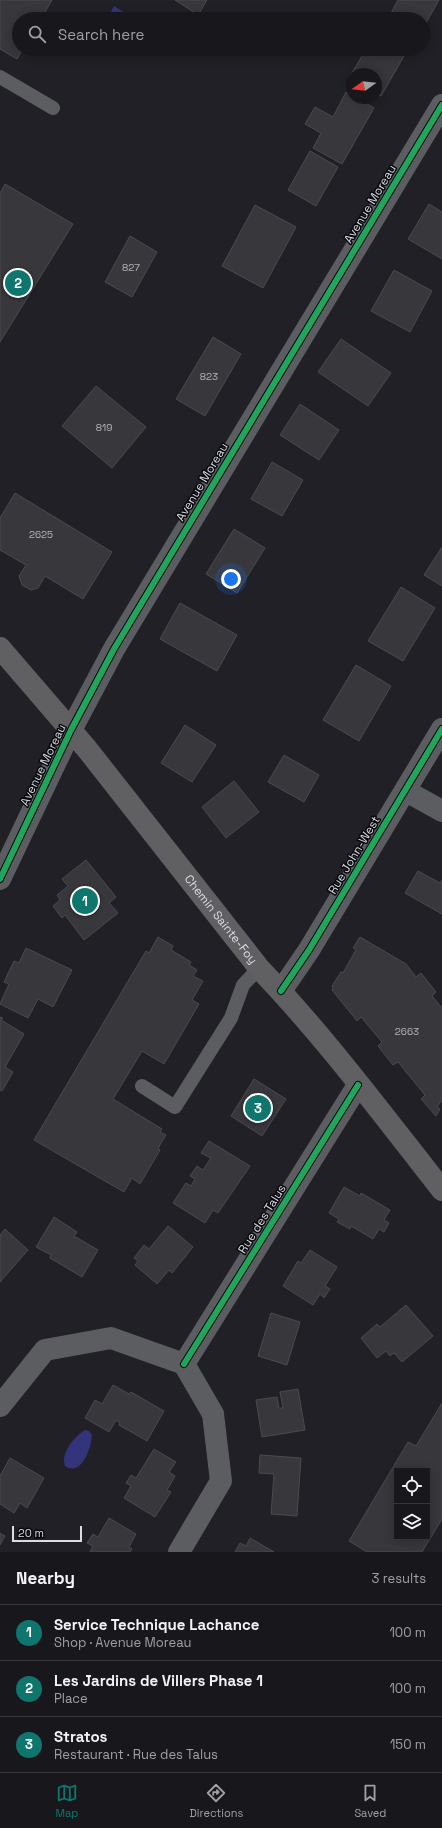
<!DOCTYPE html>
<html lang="en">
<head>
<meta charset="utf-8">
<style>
	:root { --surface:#18181c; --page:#252529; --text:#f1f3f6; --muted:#9fa0a3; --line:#36373b; --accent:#0f766e }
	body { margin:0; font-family:"Space Grotesk",sans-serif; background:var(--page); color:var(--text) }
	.controls { position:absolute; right:12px; bottom:12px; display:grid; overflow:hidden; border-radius:0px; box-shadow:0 2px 10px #0003 }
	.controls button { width:36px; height:36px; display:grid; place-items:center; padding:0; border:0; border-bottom:1px solid var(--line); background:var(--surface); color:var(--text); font:20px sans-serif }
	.compass { position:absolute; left:346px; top:68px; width:36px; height:36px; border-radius:50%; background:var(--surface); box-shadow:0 2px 10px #0003; rotate:255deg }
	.scale { position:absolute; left:12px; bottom:10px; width:70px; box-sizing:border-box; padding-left:4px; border:2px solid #dbdce4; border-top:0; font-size:11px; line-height:14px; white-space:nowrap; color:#dbdce4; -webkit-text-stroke:3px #08090d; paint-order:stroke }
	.you { position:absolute; left:231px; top:579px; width:14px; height:14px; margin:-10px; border:3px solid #fff; border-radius:50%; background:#1a73e8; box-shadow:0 0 0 6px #1a73e833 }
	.badge { display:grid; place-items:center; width:26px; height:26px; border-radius:50%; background:var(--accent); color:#fff; font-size:13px; font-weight:700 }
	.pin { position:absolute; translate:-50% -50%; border:2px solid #fff; box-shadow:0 1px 4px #0006 }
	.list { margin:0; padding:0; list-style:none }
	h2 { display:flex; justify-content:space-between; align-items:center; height:52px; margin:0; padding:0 16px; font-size:17px }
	h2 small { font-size:13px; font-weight:400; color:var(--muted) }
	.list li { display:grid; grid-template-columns:26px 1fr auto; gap:12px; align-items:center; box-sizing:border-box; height:56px; padding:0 16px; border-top:1px solid var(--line) }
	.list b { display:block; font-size:15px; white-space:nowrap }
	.list p { margin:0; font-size:13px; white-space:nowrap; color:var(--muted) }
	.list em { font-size:13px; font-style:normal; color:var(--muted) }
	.icon { flex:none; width:22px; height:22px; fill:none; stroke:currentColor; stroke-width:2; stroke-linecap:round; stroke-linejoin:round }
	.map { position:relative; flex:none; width:442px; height:1552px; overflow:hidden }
	.search { position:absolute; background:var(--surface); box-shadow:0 2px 10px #0003; left:12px; right:12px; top:12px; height:44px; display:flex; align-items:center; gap:10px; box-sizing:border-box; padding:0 14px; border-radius:22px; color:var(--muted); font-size:15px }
	.sheet { height:220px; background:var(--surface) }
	nav { display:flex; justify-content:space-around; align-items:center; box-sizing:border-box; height:56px; border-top:1px solid var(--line); background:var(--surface); font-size:11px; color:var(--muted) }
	nav a { display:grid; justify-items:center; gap:2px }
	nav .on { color:var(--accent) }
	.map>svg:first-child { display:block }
	.water { fill:#34347c }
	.building { fill:#37373c; stroke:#4a4a4f; fill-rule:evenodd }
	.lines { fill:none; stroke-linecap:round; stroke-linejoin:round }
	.service { stroke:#5c5d60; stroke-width:14 }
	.minor { stroke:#5c5d60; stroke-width:22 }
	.secondary { stroke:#606063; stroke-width:22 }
	.cycleway-casing { stroke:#08090d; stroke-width:8 }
	.cycleway { stroke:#20a55d; stroke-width:6 }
	.labels { text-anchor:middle; stroke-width:3; stroke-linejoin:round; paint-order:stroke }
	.number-label { font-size:10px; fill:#b2b3ba }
	.street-label { font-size:12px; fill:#dbdce4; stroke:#08090d }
</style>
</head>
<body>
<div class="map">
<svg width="442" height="1552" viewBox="0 0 442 1552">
	<rect width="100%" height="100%" fill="#202026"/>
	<g class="water">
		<path d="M114,6L134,19H107Z"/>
		<path d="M85,1430L89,1431L92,1435C91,1449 81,1477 65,1466C60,1453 75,1436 85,1430Z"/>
	</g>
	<g class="building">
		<path d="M0,0H52L41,19H19V49H23L17,59L0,49Z"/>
		<path d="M175,0H207L198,15Z"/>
		<path d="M398,0H439L423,28V19H398L390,15Z"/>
		<path d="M366,49H408L381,96L376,93V74H352V79L349,78Z"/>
		<path d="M346,92L352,95V98H357L374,108L342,164L313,148L321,133L305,124L315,107L333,117Z"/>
		<path d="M310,151L338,167L316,206L288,190Z"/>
		<path d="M5,184L73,224L0,342V193Z"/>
		<path d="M429,204L442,212V259L408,239Z"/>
		<path d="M255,205L296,227L263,288L222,266Z"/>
		<path d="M130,236L157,252L132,297L105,282Z"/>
		<path d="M394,270L432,291L410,332L371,311Z"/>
		<path d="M213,337L241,354L205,416L176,399Z"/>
		<path d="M341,339L391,373L368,406L318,372Z"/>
		<path d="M96,386L146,427L112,468L62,426Z"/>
		<path d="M300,404L339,430L319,460L280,435Z"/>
		<path d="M272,462L303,480L282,516L251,499Z"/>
		<path d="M15,493L112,552L83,599L45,576L38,588L31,590L22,585L19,576L26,565L0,550V518Z"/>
		<path d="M234,529L265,548L237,593L206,574Z"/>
		<path d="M442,547V586L424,575Z"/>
		<path d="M401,587L435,608L403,661L368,641Z"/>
		<path d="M180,603L237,635L217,671L160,639Z"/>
		<path d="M356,665L391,686L359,741L323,720Z"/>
		<path d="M185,725L216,745L192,782L161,763Z"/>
		<path d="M284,755L319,775L304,802L268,782Z"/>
		<path d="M234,781L259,812L226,838L202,807Z"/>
		<path d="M86,860L116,897L109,903L118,913L84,940L65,915L62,918L53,906L60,900L57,895L68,886L62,879Z"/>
		<path d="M418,871L440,883L442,880V914L405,893Z"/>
		<path d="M158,937L173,946L171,950L191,962L189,965L197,970L193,976L203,981L192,1000L199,1004L164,1064L142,1051L113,1099L162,1129L160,1132L166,1135L158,1148L160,1150L140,1184L132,1178L124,1192L34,1140L146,951L149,953Z"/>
		<path d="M360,937L406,964L416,977L421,973L436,992L432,996L442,1008V1100L437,1107L440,1109L436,1116L421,1099L425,1095L398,1062L393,1065L378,1046L382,1042L361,1017L357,1021L332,990L333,987L332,986L341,972L343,973L356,950L353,948Z"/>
		<path d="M26,948L72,970L53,1007L38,999L28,1018L0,1004L9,984L4,982L14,961L19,963Z"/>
		<path d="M0,1017L3,1018L1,1020L24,1034L5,1067L13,1072L2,1091L0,1090Z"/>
		<path d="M254,1079L286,1099L262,1136L231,1116Z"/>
		<path d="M209,1141L250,1166L218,1213L213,1210L205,1223L173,1203L186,1183L191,1186L195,1179L190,1176L197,1166L203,1170L211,1158L201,1153Z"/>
		<path d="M344,1187L360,1196L361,1193L390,1210L384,1220L389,1223L384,1232L379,1229L373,1239L351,1226L350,1229L337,1222L339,1219L329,1213Z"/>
		<path d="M54,1217L77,1232L74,1236L98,1250L82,1277L50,1258L51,1255L36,1247Z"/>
		<path d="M168,1226L193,1247L172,1273L169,1270L157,1284L135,1265L138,1261L134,1258L144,1245L149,1249Z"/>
		<path d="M5,1229L28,1250L0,1282V1235Z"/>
		<path d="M310,1250L337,1267L325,1286L330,1289L324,1298L320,1294L313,1305L283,1286L298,1261L301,1263Z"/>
		<path d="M406,1305L433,1336L402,1362L394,1353L390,1356L386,1351L377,1358L361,1338L377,1324L380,1327Z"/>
		<path d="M271,1313L300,1322L287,1365L258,1356Z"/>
		<path d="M113,1385L129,1394L131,1392L164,1411L147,1441L119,1425L120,1423L116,1420L109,1432L85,1418L95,1400L102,1404Z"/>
		<path d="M298,1389L305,1430L262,1437L256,1400L277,1397L279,1408H283L280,1392Z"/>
		<path d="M442,1403V1519L422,1552H367L349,1541L408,1442L416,1446ZM397,1471H427V1537H397Z"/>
		<path d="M154,1449L176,1462L169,1472L175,1476L167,1490L171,1492L155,1517L124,1498L131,1486L126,1483L131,1475L136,1478Z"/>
		<path d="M260,1455L301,1458L297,1516L271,1514L274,1474L259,1473Z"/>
		<path d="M10,1458L44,1478L27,1508L20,1503L14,1513L0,1504V1476Z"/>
		<path d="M109,1518L136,1534L129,1547L132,1549L130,1552H90L93,1546L87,1543L93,1534L98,1537Z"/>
		<path d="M0,1533L5,1536L0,1545Z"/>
		<path d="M250,1538L274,1552H235L240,1543L246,1546Z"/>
	</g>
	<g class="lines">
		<g class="service">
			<path d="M0,77L53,108"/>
			<path d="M142,1086L175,1107L231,1018L243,985L259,968"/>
		</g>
		<g class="minor">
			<path d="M406,791L442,811"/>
			<path d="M0,879L71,730L114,649L442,105"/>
			<path d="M281,991L309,950L442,729"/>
			<path d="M184,1364L358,1085"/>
			<path d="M0,1406L45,1350L111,1338L184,1364"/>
			<path d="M179,1552L221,1481L213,1414L184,1364"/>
		</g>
		<path class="secondary" id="s1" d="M0,648L87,749L259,968C325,1037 383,1115 442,1190"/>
		<g class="cycleway-casing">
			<g id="cycleway">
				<path d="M0,879L71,730L114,649L442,105"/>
				<path d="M281,991L309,950L442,729"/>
				<path d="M184,1364L358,1085"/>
			</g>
		</g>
		<use href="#cycleway" class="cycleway"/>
	</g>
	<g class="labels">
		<g class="number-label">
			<text x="131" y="271">827</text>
			<text x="209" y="380">823</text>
			<text x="104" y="431">819</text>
			<text x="41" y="538">2625</text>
			<text x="407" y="1035">2663</text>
		</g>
		<g class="street-label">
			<text transform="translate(370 204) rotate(-59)" y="4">Avenue Moreau</text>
			<text transform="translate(202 482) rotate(-59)" y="4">Avenue Moreau</text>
			<text transform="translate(43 765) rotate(-64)" y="4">Avenue Moreau</text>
			<text transform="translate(354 855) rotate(-59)" y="4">Rue John-West</text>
			<text dy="4" stroke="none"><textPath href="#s1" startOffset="350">Chemin Sainte-Foy</textPath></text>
			<text transform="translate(262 1219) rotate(-58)" y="4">Rue des Talus</text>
		</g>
	</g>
</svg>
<div class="controls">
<button><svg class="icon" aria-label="locate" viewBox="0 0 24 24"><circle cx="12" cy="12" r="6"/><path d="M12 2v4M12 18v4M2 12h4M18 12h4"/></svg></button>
<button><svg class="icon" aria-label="layers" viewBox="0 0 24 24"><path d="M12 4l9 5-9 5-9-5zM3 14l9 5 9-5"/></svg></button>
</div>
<svg class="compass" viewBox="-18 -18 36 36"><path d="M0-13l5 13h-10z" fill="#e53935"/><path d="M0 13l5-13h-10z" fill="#9fa0a3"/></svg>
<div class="scale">20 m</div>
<div class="you"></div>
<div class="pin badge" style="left:85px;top:901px">1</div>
<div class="pin badge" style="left:18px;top:283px">2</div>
<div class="pin badge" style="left:258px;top:1108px">3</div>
<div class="search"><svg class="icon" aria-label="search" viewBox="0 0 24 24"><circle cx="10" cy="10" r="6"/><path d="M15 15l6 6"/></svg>Search here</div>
</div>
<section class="sheet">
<h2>Nearby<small>3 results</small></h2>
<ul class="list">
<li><span class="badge">1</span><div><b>Service Technique Lachance</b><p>Shop · Avenue Moreau</p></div><em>100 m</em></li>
<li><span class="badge">2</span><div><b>Les Jardins de Villers Phase 1</b><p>Place</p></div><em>100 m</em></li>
<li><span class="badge">3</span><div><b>Stratos</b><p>Restaurant · Rue des Talus</p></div><em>150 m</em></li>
</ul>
</section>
<nav>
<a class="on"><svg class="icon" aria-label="map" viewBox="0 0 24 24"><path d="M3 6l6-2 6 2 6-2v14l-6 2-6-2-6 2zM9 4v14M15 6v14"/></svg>Map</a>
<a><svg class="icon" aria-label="directions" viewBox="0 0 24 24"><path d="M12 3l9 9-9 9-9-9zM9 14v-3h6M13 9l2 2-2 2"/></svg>Directions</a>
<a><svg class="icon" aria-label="saved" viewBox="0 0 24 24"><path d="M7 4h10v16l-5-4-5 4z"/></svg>Saved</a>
</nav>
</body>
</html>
